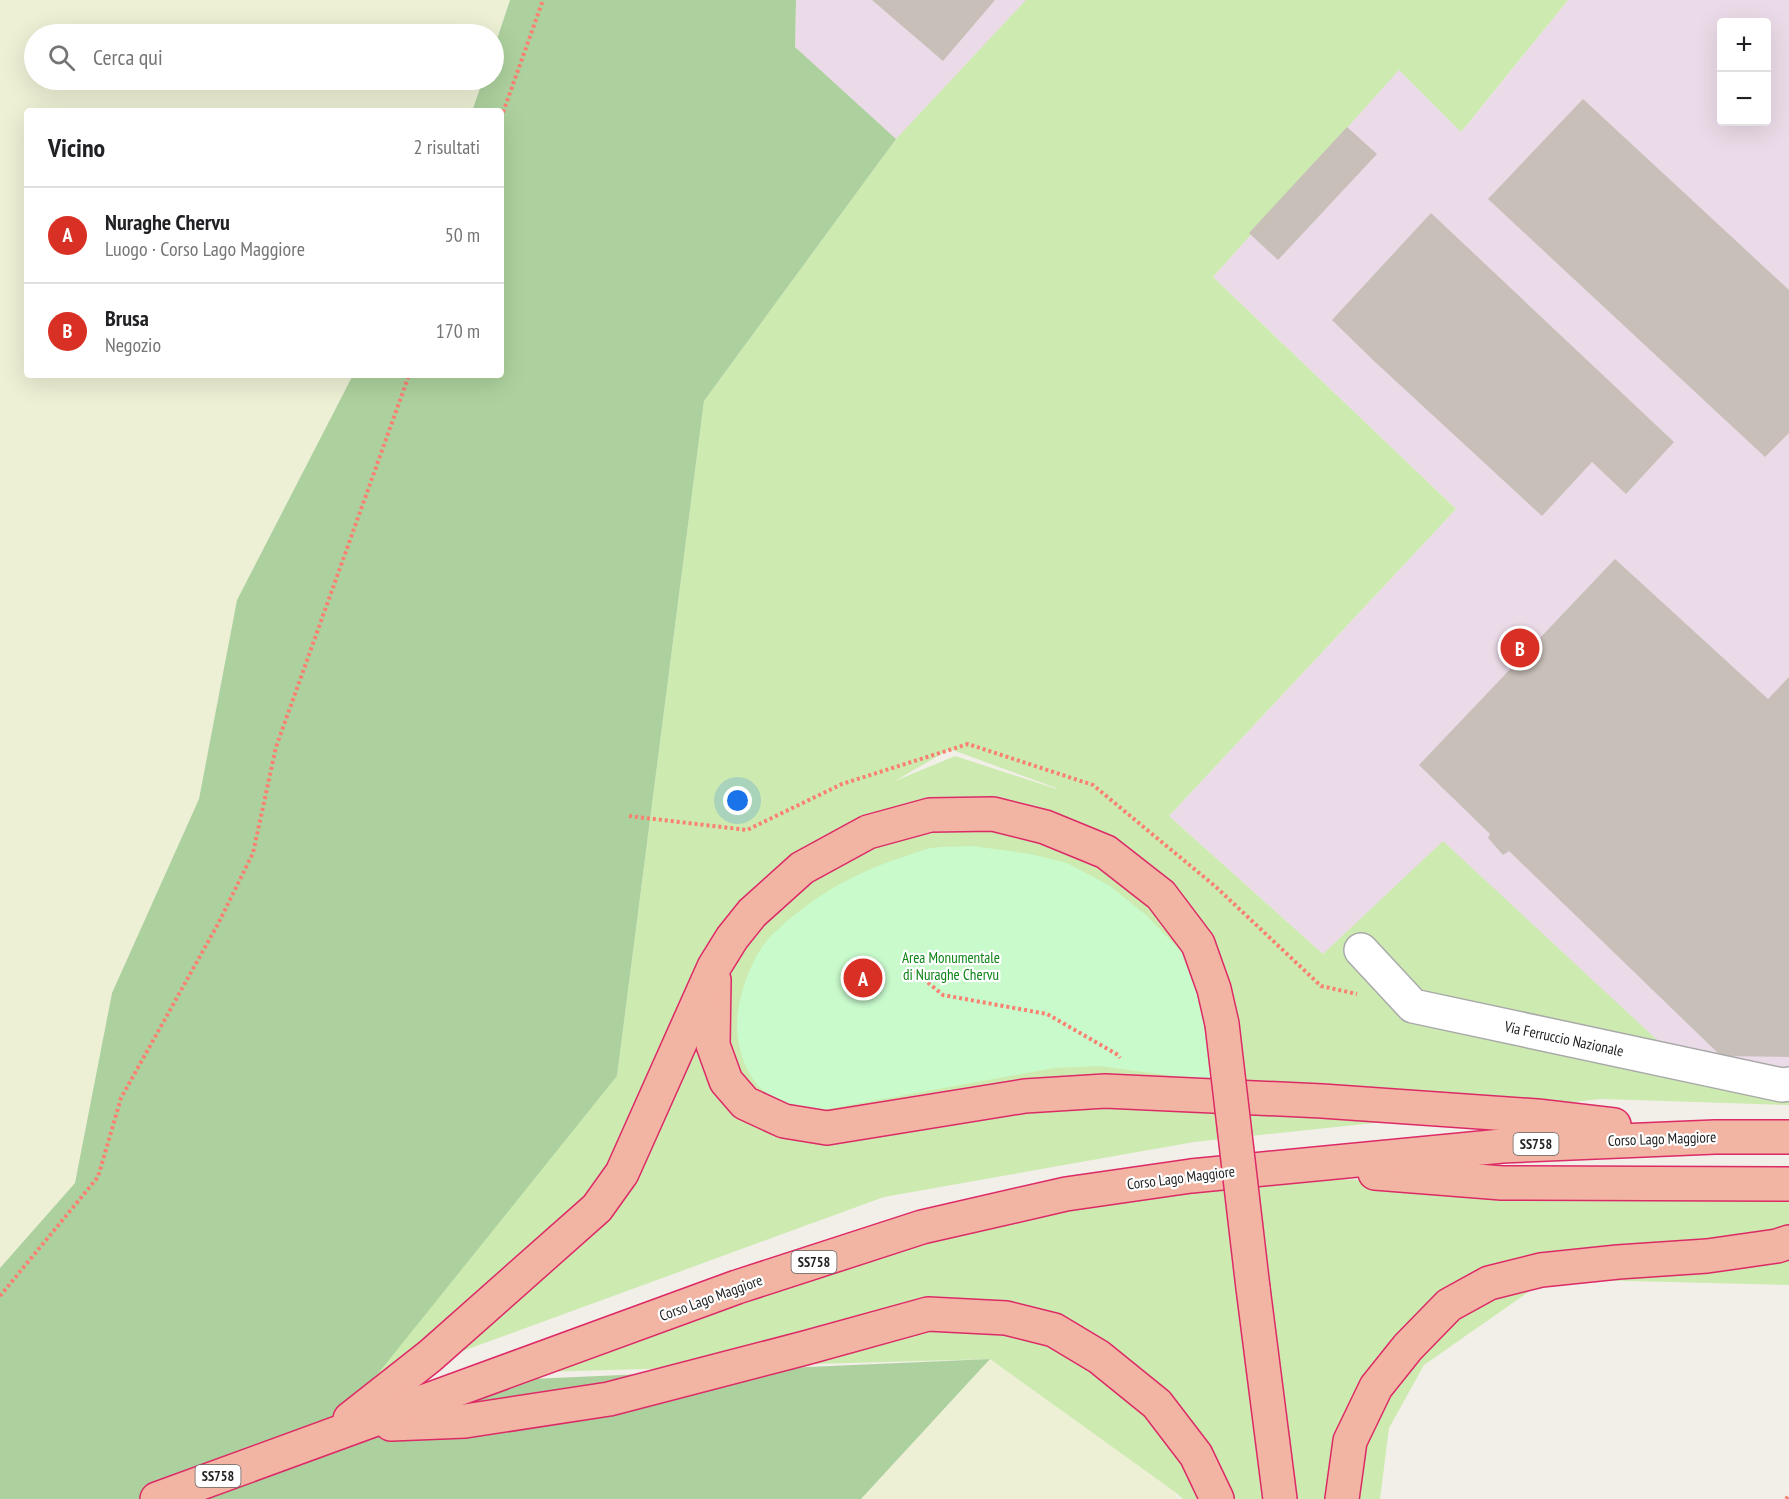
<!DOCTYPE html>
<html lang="it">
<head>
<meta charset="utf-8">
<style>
	:root { --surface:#fff; --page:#f2f2f2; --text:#202124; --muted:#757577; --line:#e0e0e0; --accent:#d93025 }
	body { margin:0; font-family:"PT Sans Narrow",sans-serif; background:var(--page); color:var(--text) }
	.controls { position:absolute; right:18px; top:18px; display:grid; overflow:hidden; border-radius:6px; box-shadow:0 6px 24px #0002 }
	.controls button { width:54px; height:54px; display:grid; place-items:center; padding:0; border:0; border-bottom:2px solid var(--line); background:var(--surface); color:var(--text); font:30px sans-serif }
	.you { position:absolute; left:738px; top:801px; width:21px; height:21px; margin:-15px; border:4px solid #fff; border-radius:50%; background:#1a73e8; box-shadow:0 0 0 9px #1a73e833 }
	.badge { display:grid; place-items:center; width:39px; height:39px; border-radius:50%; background:var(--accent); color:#fff; font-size:20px; font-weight:700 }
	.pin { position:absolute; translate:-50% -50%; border:3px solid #fff; box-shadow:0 2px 6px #0006 }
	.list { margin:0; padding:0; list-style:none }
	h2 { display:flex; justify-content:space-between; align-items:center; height:78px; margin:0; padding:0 24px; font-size:26px }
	h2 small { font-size:20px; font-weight:400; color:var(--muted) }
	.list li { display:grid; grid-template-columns:39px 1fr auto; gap:18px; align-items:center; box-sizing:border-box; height:96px; padding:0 24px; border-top:2px solid var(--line) }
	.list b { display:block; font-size:22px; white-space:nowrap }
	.list p { margin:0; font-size:20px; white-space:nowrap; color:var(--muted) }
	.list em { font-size:20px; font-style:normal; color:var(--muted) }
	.icon { flex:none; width:33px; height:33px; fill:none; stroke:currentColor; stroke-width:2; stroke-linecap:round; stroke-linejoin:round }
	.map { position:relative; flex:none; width:1789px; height:1499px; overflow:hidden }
	.search { position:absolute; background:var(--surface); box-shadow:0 6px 24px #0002; left:24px; top:24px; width:480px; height:66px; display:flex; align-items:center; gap:15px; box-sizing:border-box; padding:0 21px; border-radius:33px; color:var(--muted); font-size:22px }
	.panel { position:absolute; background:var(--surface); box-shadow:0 6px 24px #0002; left:24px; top:108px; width:480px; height:270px; border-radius:6px }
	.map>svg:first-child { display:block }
	.industrial { fill:#ebdbe8; fill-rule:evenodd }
	.farmland { fill:#eef0d5 }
	.grass { fill:#cdebb0; fill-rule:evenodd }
	.forest { fill:#add19e }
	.park { fill:#c8facc }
	.building { fill:#c7bfb8 }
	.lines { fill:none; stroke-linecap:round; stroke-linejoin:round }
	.minor-casing { stroke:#a9a9a9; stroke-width:36 }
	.trunk-casing { stroke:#dc2a67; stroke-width:36 }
	.path { stroke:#fa8072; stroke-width:4; stroke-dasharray:3 3; stroke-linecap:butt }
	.minor { stroke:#fff; stroke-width:33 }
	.trunk { stroke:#f2b4a3; stroke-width:33 }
	.trunk-bridge-casing { stroke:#dc2a67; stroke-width:36; stroke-linecap:butt }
	.trunk-bridge { stroke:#f2b4a3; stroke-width:33 }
	.labels { text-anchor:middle; stroke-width:4.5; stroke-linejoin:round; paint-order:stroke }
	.shield { fill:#fff; stroke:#646464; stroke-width:1.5 }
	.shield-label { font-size:14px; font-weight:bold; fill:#222 }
	.park-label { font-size:15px; fill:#0c8416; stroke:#fff }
	.street-label { font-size:15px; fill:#222; stroke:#fff }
</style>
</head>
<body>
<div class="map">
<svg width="1789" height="1499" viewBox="0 0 1789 1499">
	<rect width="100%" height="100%" fill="#f2efe9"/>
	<g class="industrial">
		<path d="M796,0H1028L884,156L795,47Z"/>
		<path d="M1568,0H1789V1099L1323,954L1169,816L1456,509L1213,277L1399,69L1462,131ZM1722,22H1766V122H1722Z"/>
	</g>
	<g class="farmland">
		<path d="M0,0H510L494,48V34H34V80H483L472,111H27V375H353L237,600L199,799L112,993L75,1183L0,1268Z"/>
		<path d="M990,1359L1175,1492L1178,1499H861Z"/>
	</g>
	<g class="grass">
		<path d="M1026,0H1568L1461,132L1399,70L1213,277L1456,509L1169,816L1323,954L1443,841L1683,1064L1651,1075L1789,1102V1105L1601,1099L1194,1142L884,1197L367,1386L617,1076L704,401L896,139ZM950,749L1056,788L1057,789L955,756L895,781Z"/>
		<path d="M1191,1176L1502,1183H1789V1285L1547,1279L1424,1365L1389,1428L1380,1499H1183L1175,1492L990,1359L504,1373L922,1227Z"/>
	</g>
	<path class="forest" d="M510,0H796L795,47L896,139L704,401L617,1076L368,1386L990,1359L861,1499H0V1268L75,1183L112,993L199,799L237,600L353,375H501V111H472L483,80H494V48Z"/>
	<path class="park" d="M972,846L1030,854L1067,863L1110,886L1147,916L1176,946L1192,966L1202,1003L1211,1081L1099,1066L1054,1068L822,1110C804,1107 781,1105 766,1093C747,1078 738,1051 737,1028C736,1001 752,954 772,935C809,899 851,874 900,858C910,855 921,850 931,848C944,846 959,847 972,846Z"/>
	<g class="building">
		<path d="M872,0H995L943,61Z"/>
		<path d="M1583,99L1789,290V433L1765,457L1488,199Z"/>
		<path d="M1347,127L1377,154L1278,260L1249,233Z"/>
		<path d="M1431,213L1674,442L1626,494L1592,462L1542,516L1374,361L1332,320Z"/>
		<path d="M1615,559L1768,699L1789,677V1057L1721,1056L1509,851L1503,855L1488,838L1490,834L1419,765Z"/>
	</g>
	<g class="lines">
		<g class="minor-casing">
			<path id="minor" d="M1361,950L1413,1006L1782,1085L1789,1084"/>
		</g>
		<g class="trunk-casing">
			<g id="trunk">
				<path d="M714,980L713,1045L726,1081L745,1103L784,1121L827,1128L1025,1096L1105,1091L1322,1101L1537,1116L1614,1125"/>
				<path d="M1375,1173L1502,1183L1789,1184"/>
				<path d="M1253,1288L1280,1499"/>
				<path d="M350,1419L430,1356L597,1208L622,1173L714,967L732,938L752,913L802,868L868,832L930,815L993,814L1045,827L1106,852L1161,895L1198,944L1214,989L1222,1024"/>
				<path d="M391,1424L465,1421L609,1399L805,1348L928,1314L1006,1318L1054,1330L1099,1357L1157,1404L1196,1455L1217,1499"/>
				<path d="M157,1499L737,1287L922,1227L1066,1194L1191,1176L1502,1146L1715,1137H1789"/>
				<path d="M1342,1499L1350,1441L1376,1387L1408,1347L1449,1305L1489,1283L1541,1270L1618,1262L1707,1256L1777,1246L1789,1242"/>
			</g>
		</g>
		<g class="path">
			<path d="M501,118L543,0"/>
			<path d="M629,816L747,830L842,784L968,744L1093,785L1216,887L1321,986L1357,994"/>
			<path d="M914,971L943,995L1047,1014L1118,1055L1120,1058"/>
			<path d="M0,1296L98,1177L121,1098L218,924L253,853L276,747L409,375"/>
			<path d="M1786,1499L1789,1495"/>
		</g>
		<use href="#minor" class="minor"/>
		<use href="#trunk" class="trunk"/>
		<g class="trunk-bridge-casing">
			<path id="trunk-bridge" d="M1222,1024L1253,1288"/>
		</g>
		<use href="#trunk-bridge" class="trunk-bridge"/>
	</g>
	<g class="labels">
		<g class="shield">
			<rect x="1513.5" y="1133" width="45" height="22" rx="4.5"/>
			<rect x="791.5" y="1251" width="45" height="22" rx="4.5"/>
			<rect x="195.5" y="1465" width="45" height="22" rx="4.5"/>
		</g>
		<g class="shield-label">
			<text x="1536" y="1149">SS758</text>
			<text x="814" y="1267">SS758</text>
			<text x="218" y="1481">SS758</text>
		</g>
		<g class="park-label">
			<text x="951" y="963">Area Monumentale<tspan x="951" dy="17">di Nuraghe Chervu</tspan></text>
		</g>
		<g class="street-label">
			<text transform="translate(1564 1039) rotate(12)" y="5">Via Ferruccio Nazionale</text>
			<text transform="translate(1662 1139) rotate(-2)" y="5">Corso Lago Maggiore</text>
			<text transform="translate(1181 1178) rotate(-7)" y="5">Corso Lago Maggiore</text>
			<text transform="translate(711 1298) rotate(-20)" y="5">Corso Lago Maggiore</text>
		</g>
	</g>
</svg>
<div class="controls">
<button>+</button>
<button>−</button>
</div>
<div class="you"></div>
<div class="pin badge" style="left:863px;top:978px">A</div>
<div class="pin badge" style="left:1520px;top:648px">B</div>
<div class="search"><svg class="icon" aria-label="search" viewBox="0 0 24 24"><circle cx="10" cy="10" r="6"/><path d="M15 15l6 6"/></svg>Cerca qui</div>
<section class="panel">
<h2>Vicino<small>2 risultati</small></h2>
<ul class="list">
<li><span class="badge">A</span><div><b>Nuraghe Chervu</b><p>Luogo · Corso Lago Maggiore</p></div><em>50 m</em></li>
<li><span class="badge">B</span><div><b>Brusa</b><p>Negozio</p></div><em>170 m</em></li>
</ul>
</section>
</div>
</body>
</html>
